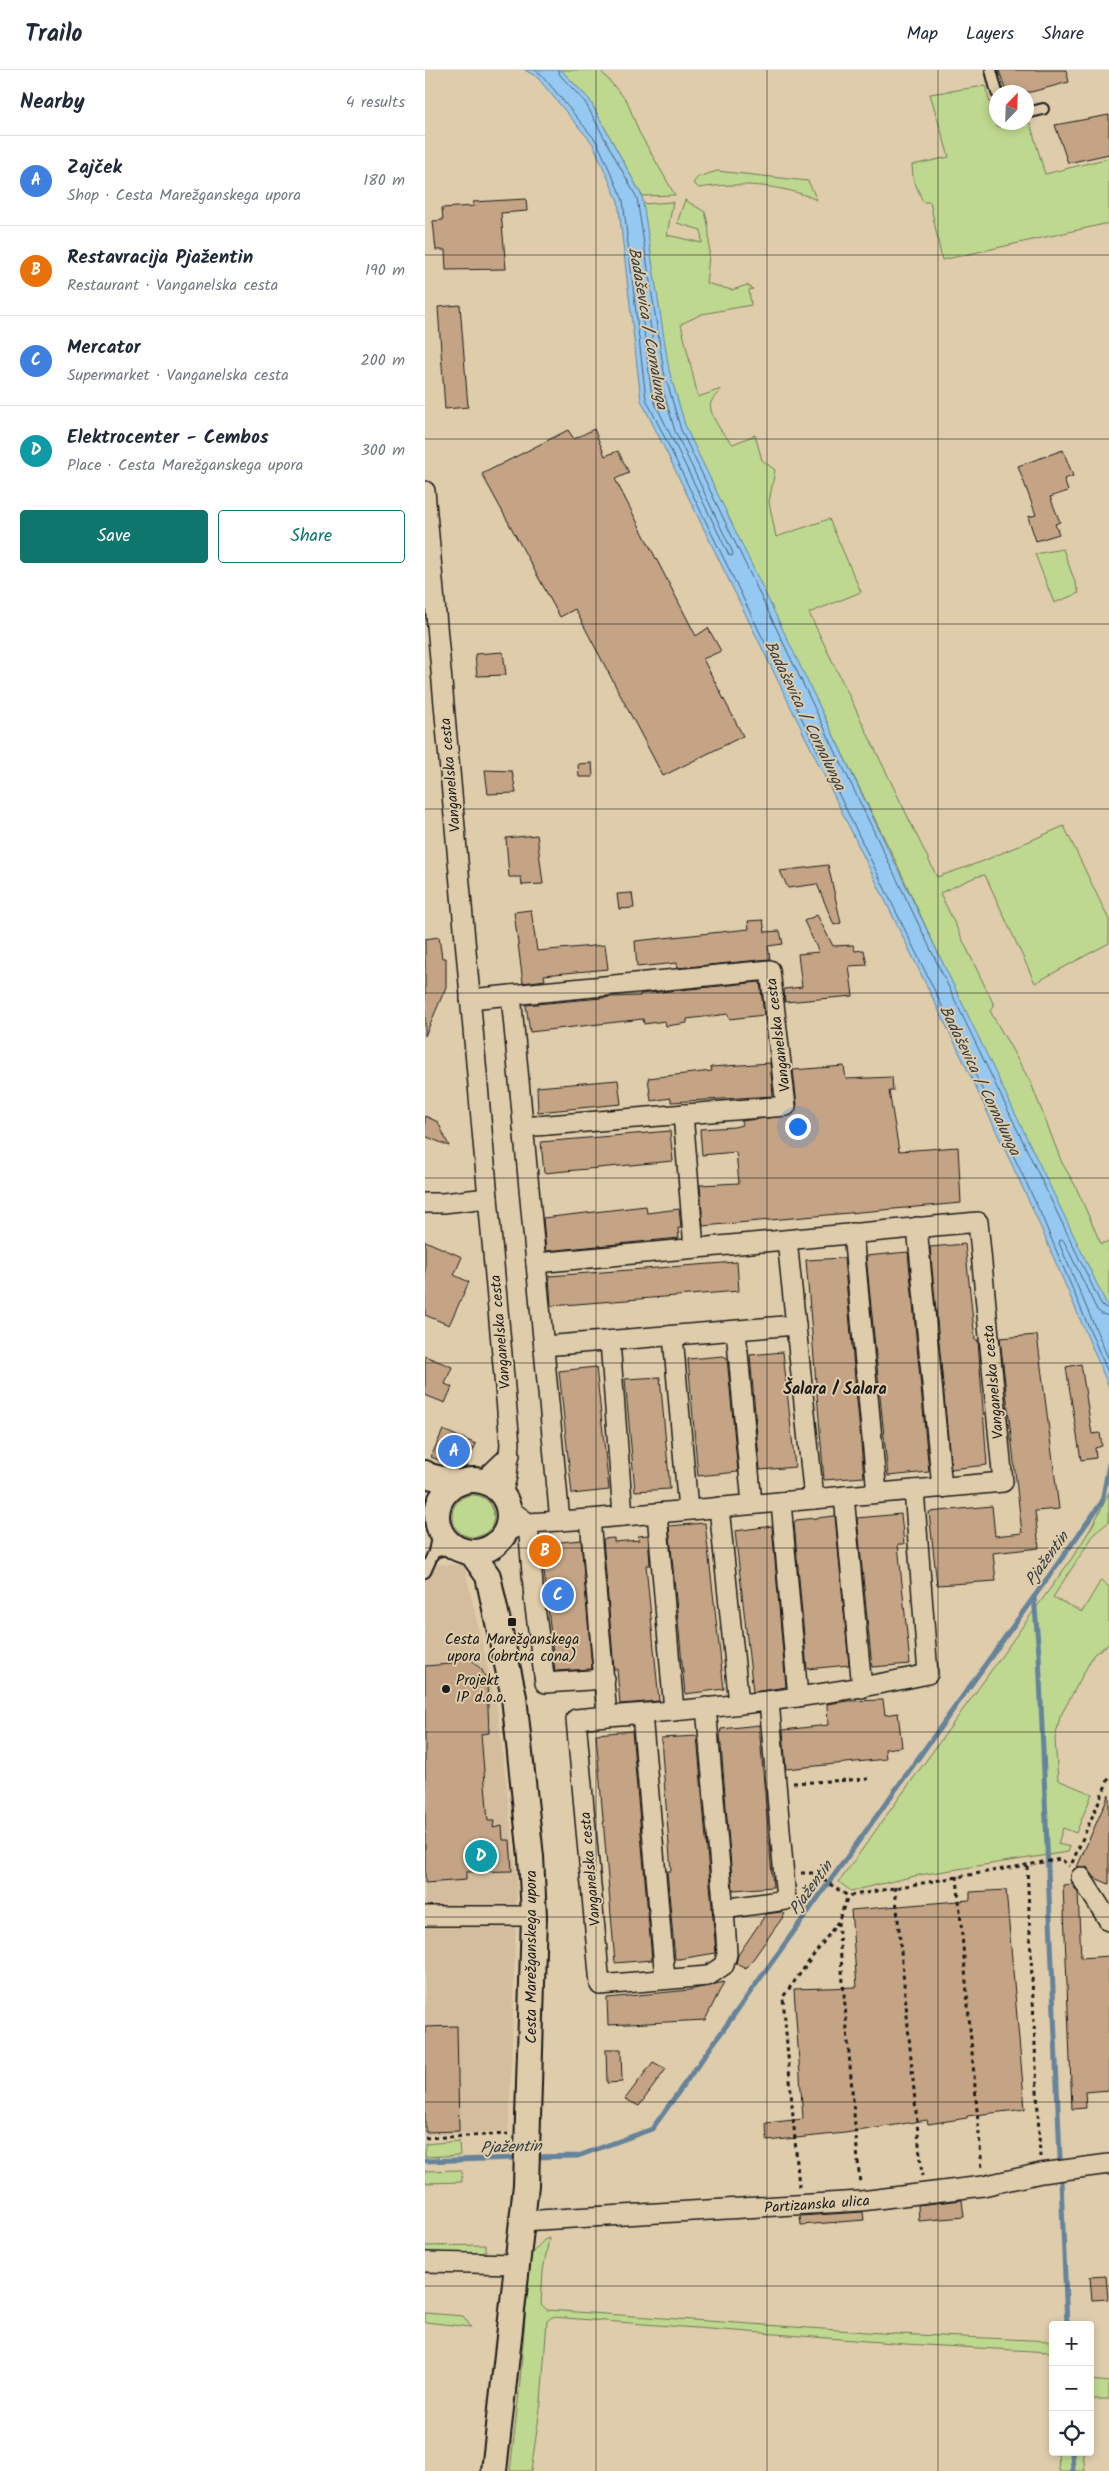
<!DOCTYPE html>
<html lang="en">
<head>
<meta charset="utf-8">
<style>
	:root { --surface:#fff; --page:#f2f2f3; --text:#1f2937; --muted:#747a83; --line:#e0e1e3; --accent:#0f766e }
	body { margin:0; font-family:Kalam,sans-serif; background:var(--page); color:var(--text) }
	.controls { position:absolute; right:15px; bottom:15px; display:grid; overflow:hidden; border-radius:5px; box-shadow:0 2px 8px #0003 }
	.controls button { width:45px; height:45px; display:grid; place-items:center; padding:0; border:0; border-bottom:1px solid var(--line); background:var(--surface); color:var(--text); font:25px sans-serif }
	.compass { position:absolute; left:564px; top:15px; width:45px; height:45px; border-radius:50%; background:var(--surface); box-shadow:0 2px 8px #0003; rotate:23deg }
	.you { position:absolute; left:372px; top:1056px; width:18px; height:18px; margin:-12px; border:4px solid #fff; border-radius:50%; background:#1a73e8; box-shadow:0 0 0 8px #1a73e833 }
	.badge { display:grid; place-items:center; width:32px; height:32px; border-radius:50%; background:var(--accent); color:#fff; font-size:16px; font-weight:700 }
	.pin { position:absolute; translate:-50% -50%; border:2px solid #fff; box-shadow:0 1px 5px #0006 }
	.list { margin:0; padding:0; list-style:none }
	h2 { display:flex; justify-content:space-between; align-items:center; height:65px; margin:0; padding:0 20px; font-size:21px }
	h2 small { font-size:16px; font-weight:400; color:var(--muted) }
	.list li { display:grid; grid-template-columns:32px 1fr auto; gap:15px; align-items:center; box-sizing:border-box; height:90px; padding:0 20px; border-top:1px solid var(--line) }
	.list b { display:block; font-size:19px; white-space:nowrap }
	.list p { margin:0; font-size:16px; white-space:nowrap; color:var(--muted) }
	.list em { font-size:16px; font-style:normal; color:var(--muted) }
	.actions { display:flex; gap:10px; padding:15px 20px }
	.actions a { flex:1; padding:11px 0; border:1px solid var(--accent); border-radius:5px; text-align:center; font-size:18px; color:var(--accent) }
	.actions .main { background:var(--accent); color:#fff }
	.icon { flex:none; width:28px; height:28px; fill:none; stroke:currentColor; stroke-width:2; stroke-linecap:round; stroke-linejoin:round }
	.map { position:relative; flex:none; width:684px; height:2401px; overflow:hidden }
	header { display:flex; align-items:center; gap:30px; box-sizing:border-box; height:70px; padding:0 25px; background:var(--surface); border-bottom:1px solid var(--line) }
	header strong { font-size:24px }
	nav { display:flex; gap:28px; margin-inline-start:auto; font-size:18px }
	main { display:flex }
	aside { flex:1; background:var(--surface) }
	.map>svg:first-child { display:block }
	.built { fill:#d3bd9c }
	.green { fill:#bed88f; stroke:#6d7a56 }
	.water { fill:#95c9f2; stroke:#65849c }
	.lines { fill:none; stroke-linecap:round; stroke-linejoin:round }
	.shore { stroke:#4c6172; stroke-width:1 }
	.stream { stroke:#65849c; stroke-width:5 }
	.building { fill:#c4a485; stroke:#1c1c1c }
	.service-casing { stroke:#1c1c1c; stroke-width:14 }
	.minor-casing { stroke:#1c1c1c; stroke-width:22 }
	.tertiary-casing { stroke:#1c1c1c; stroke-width:28 }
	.path { stroke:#1c1c1c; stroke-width:3; stroke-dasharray:4 4; stroke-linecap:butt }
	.service { stroke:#dfccaa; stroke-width:10 }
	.minor { stroke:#dfccaa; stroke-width:19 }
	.tertiary { stroke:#dfccaa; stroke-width:24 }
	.grid { fill:none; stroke:#1c1c1c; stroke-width:1; stroke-opacity:0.55 }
	.poi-dot { fill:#1c1c1c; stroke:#dfccaa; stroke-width:2 }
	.labels { text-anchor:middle; stroke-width:4; stroke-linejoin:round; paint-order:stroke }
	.street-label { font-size:15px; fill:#1c1c1c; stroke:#dfccaa }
	.poi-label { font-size:15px; fill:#1c1c1c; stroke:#dfccaa }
	.water-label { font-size:16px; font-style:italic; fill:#343f47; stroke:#dfccaa }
	.neighbourhood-label { font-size:16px; font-weight:bold; fill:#1c1c1c; stroke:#dfccaa }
</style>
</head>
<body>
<header>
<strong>Trailo</strong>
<nav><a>Map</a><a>Layers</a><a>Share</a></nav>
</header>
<main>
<aside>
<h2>Nearby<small>4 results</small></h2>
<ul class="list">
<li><span class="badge" style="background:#3f7fe0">A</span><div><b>Zajček</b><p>Shop · Cesta Marežganskega upora</p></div><em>180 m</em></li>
<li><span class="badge" style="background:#e8710a">B</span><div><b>Restavracija Pjažentin</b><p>Restaurant · Vanganelska cesta</p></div><em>190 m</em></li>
<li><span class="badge" style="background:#3f7fe0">C</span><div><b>Mercator</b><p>Supermarket · Vanganelska cesta</p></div><em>200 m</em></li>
<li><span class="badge" style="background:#0f9aa8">D</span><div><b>Elektrocenter - Cembos</b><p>Place · Cesta Marežganskega upora</p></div><em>300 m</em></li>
</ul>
<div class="actions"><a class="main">Save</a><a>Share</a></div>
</aside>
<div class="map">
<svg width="684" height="2401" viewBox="0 0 684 2401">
	<rect width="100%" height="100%" fill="#dfccaa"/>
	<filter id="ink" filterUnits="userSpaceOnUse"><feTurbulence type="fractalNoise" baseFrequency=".02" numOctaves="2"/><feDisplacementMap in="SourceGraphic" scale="10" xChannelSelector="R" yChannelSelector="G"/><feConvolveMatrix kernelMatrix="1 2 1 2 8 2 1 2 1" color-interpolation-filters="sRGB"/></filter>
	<g filter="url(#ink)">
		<path class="built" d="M0,1486L2,1494L39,1495L73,1643L92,1809L84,2061L0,2065Z"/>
		<g class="green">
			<path d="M136,0H175L202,31L214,62L250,125L217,126L164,29Z"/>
			<path d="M560,16L572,57L605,53L620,104L684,88V153L517,190L505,132H498L488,108L487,95L524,87L505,24Z"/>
			<path d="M292,101L383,111L392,130C357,114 313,112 274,118L268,113L273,107Z"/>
			<path d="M260,130L280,142C287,164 284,190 281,213L307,220L322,215L328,219L324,220L326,235L277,244L256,254L273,327L296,319C293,323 288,328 286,332C282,343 300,368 308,374L330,365L337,390L350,400L344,432L351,467L404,449L436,522L384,543L512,807L556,792L639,756L684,850V873L610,913L560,805L550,807L515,823L569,935L565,941L606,1013L637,1093L650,1115L676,1174L684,1171V1254L470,790L265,374L241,306L226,185L217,134L248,132L242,165L277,173L276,160L252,153Z"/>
			<path d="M638,479L654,523L629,533L610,484Z"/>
			<path d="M684,1422V1452L670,1463L628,1527L657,1542L676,1510L684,1517V1574L669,1584L635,1647L630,1669L633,1710L667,1724L651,1763L638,1758L633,1774L645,1777L643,1782L494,1805L426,1821L414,1812C475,1725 539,1640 600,1553C630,1511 664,1470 684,1422Z"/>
			<circle cx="48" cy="1446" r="21"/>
			<path d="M34,2071L35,2085L0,2087V2074Z"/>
			<path d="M36,2100L37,2112L0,2113V2101Z"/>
			<path d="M124,2168L118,2201L116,2234L122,2240L471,2264L627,2271L628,2294L625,2282L481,2274L127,2247L122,2251L116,2332L106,2401H85L94,2323L105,2185L119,2170Z"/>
			<path d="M61,2175V2186L0,2185V2176Z"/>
			<path d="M0,2243L38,2246L46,2257L0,2252Z"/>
			<path d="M665,2310L684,2312V2329H665Z"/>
			<path d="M633,2382H658L660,2401H634Z"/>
		</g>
		<path class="water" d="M100,0H136L164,29L217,126L244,300L261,358L684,1239V1317L610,1144L537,988L216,330L193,131L168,74L112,7Z"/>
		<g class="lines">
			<g class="shore">
				<path d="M110,0L116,4L172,72L198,130L221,329L541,985L615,1142L684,1305"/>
				<path d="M133,0L135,5L160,32L212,128L239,302L256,360L677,1236L684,1239"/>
				<path d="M214,200L217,202L233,303L250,361L308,483L307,486L304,485L227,327L212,203Z"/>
				<path d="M684,1246L677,1244L672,1240L639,1171L635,1170L634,1173L684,1290"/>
			</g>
			<g class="stream">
				<path d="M609,1527L614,1584L642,2255"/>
				<path d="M108,2087L153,2086L227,2059L677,1432L684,1394"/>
				<path d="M0,2091L94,2088"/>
				<path d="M647,2382L648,2401"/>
			</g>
		</g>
		<g class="building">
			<path d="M574,0H641L644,12L606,22H581Z"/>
			<path d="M684,45V84L643,93L630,55Z"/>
			<path d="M101,129L102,141L76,143L81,199L21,200L20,180H11L8,151L18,150L17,138L49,136L48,132Z"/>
			<path d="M35,235L43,337L20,339L13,237Z"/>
			<path d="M169,359L180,386L193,381L204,403L190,409L271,566L283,558L296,581L278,589L318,666L238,706L150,539L135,547L57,404L143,360L149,369Z"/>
			<path d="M638,380L648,406L639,409L643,421L625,427L635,452L630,454L634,464L611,471L603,447L611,445L593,396Z"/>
			<path d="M78,582L81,605L52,606L50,584Z"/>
			<path d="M167,693L168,707H154L153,694Z"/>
			<path d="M60,700L87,701L91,723L63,724Z"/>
			<path d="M112,765L118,814L97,815L96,807H84L81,768Z"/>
			<path d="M403,795L416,853L409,855L392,814L363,818L355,801Z"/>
			<path d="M207,823L209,838L194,839L192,824Z"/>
			<path d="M106,840L112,881L180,875L183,899L119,905L120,910L98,913L89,842Z"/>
			<path d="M392,845L408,876L428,875L430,881L439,880L442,895L424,896L428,926L360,932L359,919L377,917L373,884L394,882L379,851Z"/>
			<path d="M338,850L340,862L355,861L358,874L343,876L345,889L252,898V893L212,897L210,871L324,859L323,851Z"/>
			<path d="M14,867L17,888H21V917L0,966V869Z"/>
			<path d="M335,912L339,945L304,949L303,944L262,949V953L241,956L240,951L219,954L218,949L105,962L101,935L187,927L215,926V924Z"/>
			<path d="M345,993L348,1026L246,1032V1028L226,1031L223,1008L287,1001L286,997Z"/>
			<path d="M419,996L421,1009L467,1007L468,1021H464L474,1081L533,1077L536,1133L278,1156L275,1115L314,1113L311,1082L277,1085L275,1059L309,1057L317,1055L316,1051L367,1045L372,1035L368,1000Z"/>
			<path d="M193,1010L196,1034L113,1042L112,1017Z"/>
			<path d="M0,1046L13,1052L24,1076L0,1066Z"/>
			<path d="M245,1061L248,1091L119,1103L116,1072Z"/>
			<path d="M221,1136L222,1143L254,1139L256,1158H253L254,1168L121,1181L118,1148Z"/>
			<path d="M0,1171L37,1187L29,1205L44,1212L24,1255L0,1245Z"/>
			<path d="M540,1174L550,1270H553L562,1395L526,1399L505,1177Z"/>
			<path d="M483,1182L504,1402L463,1406L441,1186Z"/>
			<path d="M419,1188L439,1407L399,1410L381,1190Z"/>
			<path d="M312,1192L314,1221L126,1236L124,1206Z"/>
			<path d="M612,1265L634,1439L610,1441L614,1478L568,1483L571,1511L512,1515L504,1442L567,1436L570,1466L597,1463L575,1268Z"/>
			<path d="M358,1282L370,1397L335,1400L325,1285Z"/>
			<path d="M0,1286L27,1297L20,1314L27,1317L20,1333L0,1325Z"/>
			<path d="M298,1286L302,1288L313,1402L273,1406L263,1289Z"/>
			<path d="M656,1294L667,1364L675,1363L677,1376L670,1378L671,1388L656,1390L641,1297Z"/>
			<path d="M171,1297L184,1420L147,1424L134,1301Z"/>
			<path d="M235,1307L245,1419L210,1421L200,1309Z"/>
			<path d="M18,1360L51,1374L39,1400L6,1387Z"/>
			<path d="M476,1444L479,1474H473L485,1594L447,1597L432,1448Z"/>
			<path d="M410,1446L424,1595L382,1599L369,1453L371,1450Z"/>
			<path d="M280,1453L299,1619L260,1624L244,1456Z"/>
			<path d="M347,1456L361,1617L328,1622L310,1461Z"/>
			<path d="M223,1465L225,1495H221L234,1631L195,1634L192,1599H189L178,1469L189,1468V1472L214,1470L213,1466Z"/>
			<path d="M156,1470L167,1599L130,1601L116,1474Z"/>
			<path d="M36,1585L43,1587L57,1600L62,1611L64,1663L56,1664L63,1751H69L68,1758L77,1756L78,1770H85L87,1801L41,1802V1810L0,1813V1596L26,1594L29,1588Z"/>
			<path d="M458,1630L460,1645L473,1643L477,1677L460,1679L461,1689L361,1699L358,1660L403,1655L402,1634L423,1631Z"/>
			<path d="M334,1655L348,1817L308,1820L295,1664L296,1659Z"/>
			<path d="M207,1661L227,1890L190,1893L171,1664Z"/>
			<path d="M272,1666L291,1883L254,1889H250L242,1801H246L236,1668Z"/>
			<path d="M684,1724V1814L670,1808L662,1797H652Z"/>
			<path d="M647,1814L653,1823L656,1888L684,1886V2020L660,2022L661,2038L647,2039L638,1815Z"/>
			<path d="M581,1820L600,2039L542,2046V2048L503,2054L502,2050L420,2063L342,2071L341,2053L378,2049L369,1919L432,1917L426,1840L545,1830V1822Z"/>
			<path d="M356,1842L360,1844L321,1899L311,1894L313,1885L341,1844Z"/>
			<path d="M299,1912L280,1950L183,1955L182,1928L265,1920Z"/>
			<path d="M32,1956L34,2061L0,2062V1957Z"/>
			<path d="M181,1979H196L197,2012L182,2013Z"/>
			<path d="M228,1992L241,1999L214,2036L200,2029Z"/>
			<path d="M537,2130L539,2147L494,2151L493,2135Z"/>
			<path d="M438,2142L439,2150L376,2155L375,2146Z"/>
			<path d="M681,2206L683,2229L667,2230L665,2207Z"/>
		</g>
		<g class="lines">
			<g class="service-casing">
				<g id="service">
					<path d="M566,0L572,23"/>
					<path d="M602,43L618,39"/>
					<path d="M9,1482L30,1477"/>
					<path d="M0,1502L9,1482L14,1457"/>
				</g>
			</g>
			<g class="minor-casing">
				<g id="minor">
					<path d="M0,421L85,1374L82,1406L77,1424"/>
					<path d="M86,925L345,900L361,1036L98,1057"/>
					<path d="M45,929L86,925L135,1451"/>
					<path d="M258,1044L269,1178"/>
					<path d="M0,1133H18L63,1128"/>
					<path d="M492,1157L517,1418"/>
					<path d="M428,1163L452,1423"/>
					<path d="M362,1170L389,1429"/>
					<path d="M311,1261L327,1434"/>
					<path d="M248,1266L263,1440"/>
					<path d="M185,1271L198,1446"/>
					<path d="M119,1276L371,1255"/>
					<path d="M58,1411L85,1385"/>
					<path d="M419,1426L437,1618"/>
					<path d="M356,1432L373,1627"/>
					<path d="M294,1437L314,1634"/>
					<path d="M84,1439L103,1453"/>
					<path d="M232,1443L249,1641"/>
					<path d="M165,1449L182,1646C290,1639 397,1627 503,1604L489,1420"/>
					<path d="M103,1453L109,1529L120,1613L180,1609"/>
					<path d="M81,1462L103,1453L165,1449L578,1412L553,1152L111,1193"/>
					<path d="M217,1644L240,1909"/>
					<path d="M182,1646L151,1649L175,1915L283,1906L299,1895L302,1884L301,1866L281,1637"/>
					<path d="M656,1807L684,1851"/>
					<path d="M298,1839L361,1830L344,1631"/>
					<path d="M0,1846H109"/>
					<path d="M97,2151L436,2131L558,2116L616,2103L684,2094"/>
					<path d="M0,2192L92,2194"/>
				</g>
			</g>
			<g class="tertiary-casing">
				<g id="tertiary">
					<path d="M0,1403L4,1406L34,1413"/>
					<circle cx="48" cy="1446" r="36"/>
					<path d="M46,1482L63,1506L89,1627L106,1787L109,1846L101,2115L69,2401"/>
				</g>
			</g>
			<g class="path">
				<path d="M0,1431L2,1450"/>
				<path d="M368,1713L443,1709"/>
				<path d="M647,1793L684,1708"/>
				<path d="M602,1796L615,2087"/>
				<path d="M376,1803H388L423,1826L636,1789L644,1796"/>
				<path d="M532,1806L557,2099"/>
				<path d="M470,1817L497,2106"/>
				<path d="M413,1852L435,2115"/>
				<path d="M0,2068L83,2064"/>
				<path d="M374,2117L358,1927L413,1852L423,1826"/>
			</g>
			<use href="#service" class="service"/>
			<use href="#minor" class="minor"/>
			<use href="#tertiary" class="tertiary"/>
		</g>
	</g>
	<path class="grid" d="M171,0V2401M342,0V2401M513,0V2401M0,185H684M0,369H684M0,554H684M0,739H684M0,923H684M0,1108H684M0,1293H684M0,1478H684M0,1662H684M0,1847H684M0,2032H684M0,2216H684"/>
	<g class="poi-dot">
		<rect x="82" y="1547" width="10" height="10" rx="2.5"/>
		<circle cx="21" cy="1619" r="5"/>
	</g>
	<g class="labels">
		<g class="street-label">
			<text transform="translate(25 705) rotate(-95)" y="5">Vanganelska cesta</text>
			<text transform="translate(353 965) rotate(-97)" y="5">Vanganelska cesta</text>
			<text transform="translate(75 1262) rotate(-95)" y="5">Vanganelska cesta</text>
			<text transform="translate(568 1312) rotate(-95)" y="5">Vanganelska cesta</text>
			<text transform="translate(165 1799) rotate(-95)" y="5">Vanganelska cesta</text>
			<text transform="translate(106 1887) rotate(-90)" y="5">Cesta Marežganskega upora</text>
			<text transform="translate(392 2134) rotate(-4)" y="5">Partizanska ulica</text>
		</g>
		<g class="poi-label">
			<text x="87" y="1574">Cesta Marežganskega<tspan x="87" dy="17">upora (obrtna cona)</tspan></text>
			<text x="31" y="1615" text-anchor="start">Projekt<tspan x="31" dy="17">IP d.o.o.</tspan></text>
		</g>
		<g class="water-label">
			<text transform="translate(224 258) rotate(80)" y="6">Badaševica / Cornalunga</text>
			<text transform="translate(381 645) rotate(64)" y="6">Badaševica / Cornalunga</text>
			<text transform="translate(556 1010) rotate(64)" y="6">Badaševica / Cornalunga</text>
			<text transform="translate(621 1488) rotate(-54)" y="6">Pjažentin</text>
			<text transform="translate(385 1817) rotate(-54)" y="6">Pjažentin</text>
			<text transform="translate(86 2076) rotate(-2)" y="6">Pjažentin</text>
		</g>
		<g class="neighbourhood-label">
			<text x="410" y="1324">Šalara / Salara</text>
		</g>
	</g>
</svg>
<div class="controls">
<button>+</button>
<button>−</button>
<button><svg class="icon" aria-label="locate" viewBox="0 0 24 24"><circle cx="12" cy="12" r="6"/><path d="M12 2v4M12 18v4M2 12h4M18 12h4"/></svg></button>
</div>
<svg class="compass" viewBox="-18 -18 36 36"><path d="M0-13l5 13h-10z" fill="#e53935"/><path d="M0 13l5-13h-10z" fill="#747a83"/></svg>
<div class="you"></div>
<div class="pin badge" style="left:29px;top:1381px;background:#3f7fe0">A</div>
<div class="pin badge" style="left:120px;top:1481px;background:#e8710a">B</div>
<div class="pin badge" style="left:133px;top:1525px;background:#3f7fe0">C</div>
<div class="pin badge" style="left:56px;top:1786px;background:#0f9aa8">D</div>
</div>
</main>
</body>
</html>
